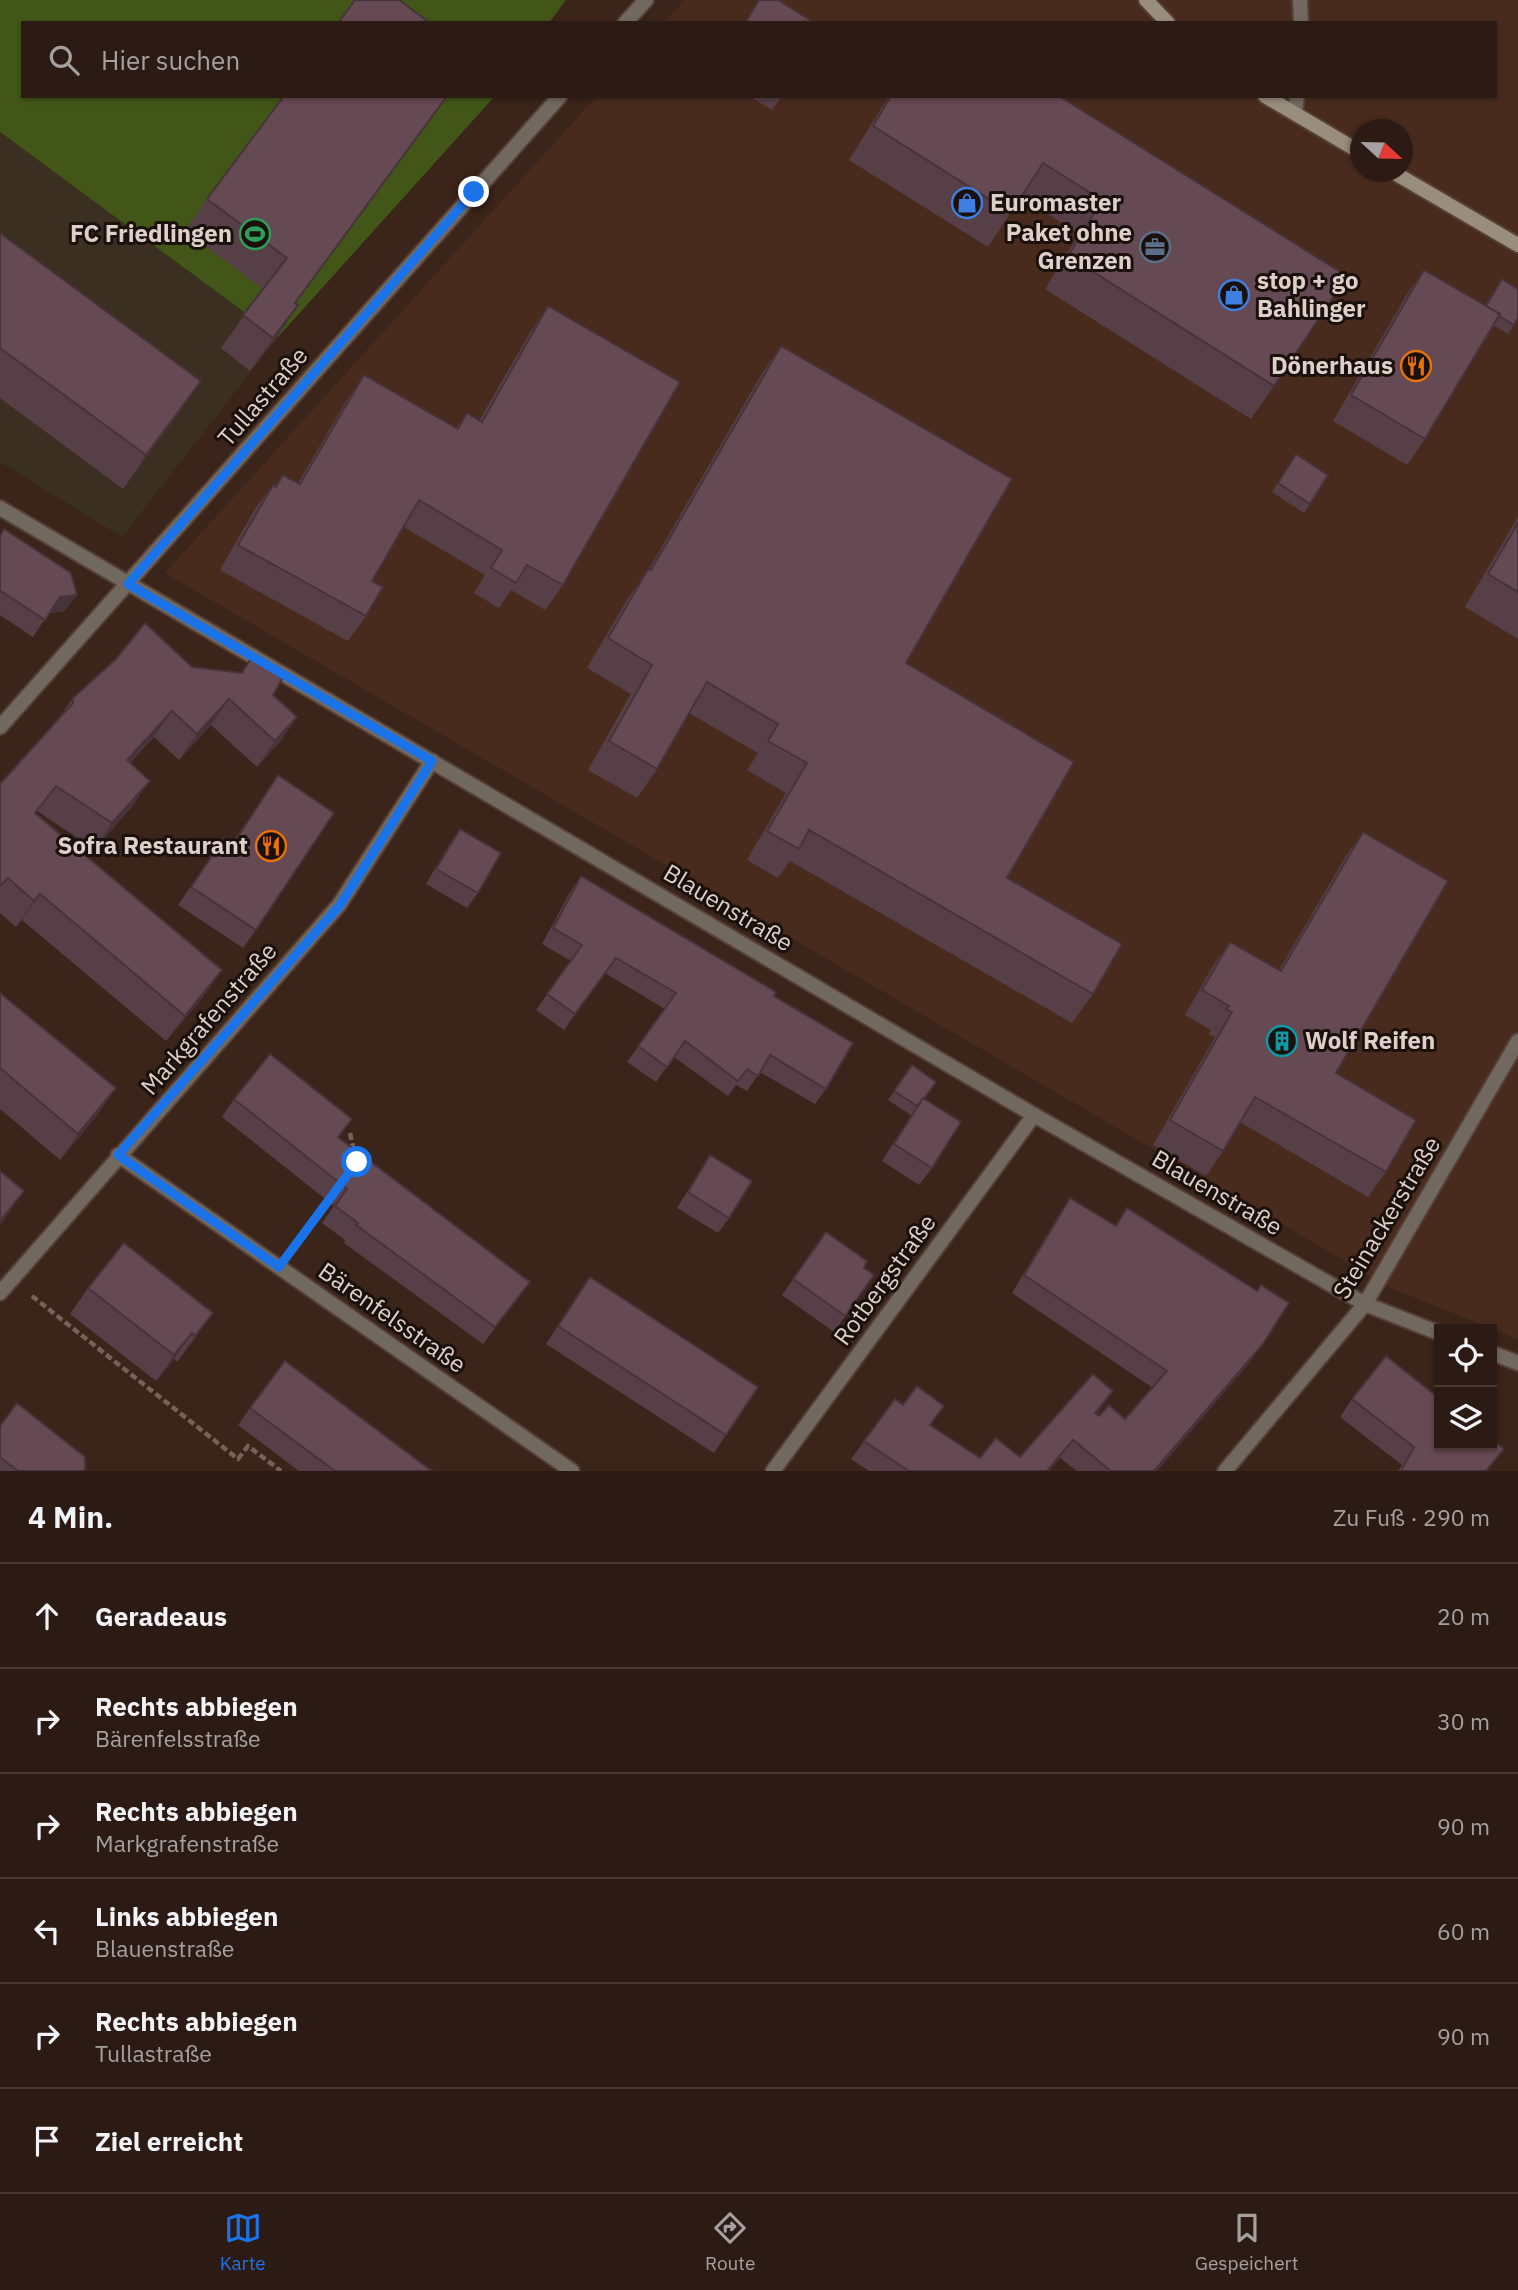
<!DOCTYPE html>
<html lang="de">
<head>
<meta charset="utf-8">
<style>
	:root { --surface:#2c1b14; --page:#382822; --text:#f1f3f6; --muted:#a6a1a0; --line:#483934; --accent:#1a73e8 }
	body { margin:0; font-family:"IBM Plex Sans",sans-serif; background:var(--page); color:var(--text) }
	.controls { position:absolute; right:21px; bottom:21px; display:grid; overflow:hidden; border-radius:0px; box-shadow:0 2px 5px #0004 }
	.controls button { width:63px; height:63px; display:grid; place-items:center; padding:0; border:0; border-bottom:2px solid var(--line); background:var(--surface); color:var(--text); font:35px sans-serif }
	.compass { position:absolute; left:1350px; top:119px; width:63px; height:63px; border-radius:50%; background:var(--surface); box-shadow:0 2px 5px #0004; rotate:112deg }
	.stop { position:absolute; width:21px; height:21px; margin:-16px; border:5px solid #1a73e8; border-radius:50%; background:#fff }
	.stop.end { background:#1a73e8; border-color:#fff; box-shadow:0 2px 7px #0008 }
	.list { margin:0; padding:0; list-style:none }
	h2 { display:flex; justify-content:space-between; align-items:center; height:91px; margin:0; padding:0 28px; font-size:30px }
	h2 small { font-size:23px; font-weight:400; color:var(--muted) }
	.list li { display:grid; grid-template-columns:46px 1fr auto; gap:21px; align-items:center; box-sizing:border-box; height:105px; padding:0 28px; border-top:2px solid var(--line) }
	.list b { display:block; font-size:26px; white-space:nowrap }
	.list p { margin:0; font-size:23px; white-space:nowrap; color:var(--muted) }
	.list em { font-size:23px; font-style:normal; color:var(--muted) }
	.icon { flex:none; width:38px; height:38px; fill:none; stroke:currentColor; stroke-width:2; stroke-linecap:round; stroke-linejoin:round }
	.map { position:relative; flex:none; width:1518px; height:1471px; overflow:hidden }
	.search { position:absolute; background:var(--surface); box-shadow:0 2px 5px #0004; left:21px; right:21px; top:21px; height:77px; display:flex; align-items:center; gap:18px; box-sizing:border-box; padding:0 24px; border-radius:0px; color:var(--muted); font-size:26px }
	.sheet { height:721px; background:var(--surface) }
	nav { display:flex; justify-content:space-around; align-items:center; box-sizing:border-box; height:98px; border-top:2px solid var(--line); background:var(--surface); font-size:19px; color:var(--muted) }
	nav a { display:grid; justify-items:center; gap:4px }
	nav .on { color:var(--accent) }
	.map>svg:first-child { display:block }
	.built { fill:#492b1e; fill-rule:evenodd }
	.education { fill:#3b2f21 }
	.green { fill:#415617 }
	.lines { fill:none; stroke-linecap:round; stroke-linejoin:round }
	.lane-casing { stroke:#553f36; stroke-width:18 }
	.street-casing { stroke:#553f36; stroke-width:18 }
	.secondary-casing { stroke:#553f36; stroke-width:18 }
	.path { stroke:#766259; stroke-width:4.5; stroke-dasharray:7 3.5; stroke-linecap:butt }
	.lane { stroke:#71695f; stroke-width:14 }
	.street { stroke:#71695f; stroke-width:14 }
	.secondary { stroke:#998d7d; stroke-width:14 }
	.wall { fill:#573f47 }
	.shaded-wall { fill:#47333a }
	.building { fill:#654953; stroke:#47333a; stroke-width:2 }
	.route { stroke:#1a73e8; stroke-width:9 }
	.labels { text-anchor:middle; stroke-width:6; stroke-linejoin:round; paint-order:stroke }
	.poi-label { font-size:24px; font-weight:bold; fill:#dfcfc9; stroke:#1a100c; text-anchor:end }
	.street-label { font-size:24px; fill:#dfcfc9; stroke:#1a100c }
</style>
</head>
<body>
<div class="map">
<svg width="1518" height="1471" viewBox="0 0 1518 1471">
	<rect width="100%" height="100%" fill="#3b241a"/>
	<path class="built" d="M685,0H1518V1339L1395,1290L165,573L597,96H1495V23H664ZM1360,130H1402V172H1360Z"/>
	<path class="education" d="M0,132L278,337L122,537L0,462Z"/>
	<path class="green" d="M0,0H566L549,23H23V96H495L278,337L0,132Z"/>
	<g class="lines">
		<g class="lane-casing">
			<g id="lane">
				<path d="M1300,0L1301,23"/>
				<path d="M1295,113L1297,96"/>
			</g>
		</g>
		<g class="street-casing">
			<g id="street">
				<path d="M625,23L646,0"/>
				<path d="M0,508L1034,1115L1365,1304L1439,1333"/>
				<path d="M0,727L560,96"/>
				<path d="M118,1155L572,1471"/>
				<path d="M0,1293L339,905L432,761"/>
				<path d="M1492,1353L1518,1363"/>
				<path d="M773,1471L1034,1115"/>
				<path d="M1225,1471L1365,1304L1518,1041"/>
			</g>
		</g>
		<g class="secondary-casing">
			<g id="secondary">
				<path d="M1146,0L1168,23"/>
				<path d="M1265,96L1360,152"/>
				<path d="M1393,172L1518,245"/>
			</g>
		</g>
		<g class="path">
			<path d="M350,1133L354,1152"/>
			<path d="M294,1247L330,1197"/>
			<path d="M32,1296L238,1459L248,1446L281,1471"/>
		</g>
		<use href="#lane" class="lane"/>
		<use href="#street" class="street"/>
		<use href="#secondary" class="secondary"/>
	</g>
	<g class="wall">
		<path d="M448,96L295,303L298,305L276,338L250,371L221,348L263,289L185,231L207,199Z"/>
		<path d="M749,96H782L772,110Z"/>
		<path d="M889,96H1059L1274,386L1251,419L1045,289L1079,234L1021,197L988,247L849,160Z"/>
		<path d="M0,233L178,414L123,489L0,398Z"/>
		<path d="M1424,270L1485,305L1502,279L1518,318L1508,334L1493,325L1425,439L1407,465L1333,421L1406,296Z"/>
		<path d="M548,306L563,585L545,610L511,590L499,608L474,593L485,575L404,527L372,581L366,616L348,641L220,570L255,509L273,485L275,486L283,475L298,483L347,400L364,375L456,428L467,413L479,421L531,331Z"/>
		<path d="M781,346L906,663L1007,878L1093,994L1072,1023L790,861L778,878L747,860L786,793L747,770L758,753L689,713L657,769L637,798L588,770L631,694L587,668L628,598L649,569L761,375Z"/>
		<path d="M1296,454L1328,475L1304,513L1272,492Z"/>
		<path d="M1518,517V639L1465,607Z"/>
		<path d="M0,535L65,611L49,613L33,637L0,615Z"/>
		<path d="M253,655L273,695L297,717L279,743L257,767L211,725L179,760L154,737L130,763L132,807L94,849L37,811L36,814L204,996L166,1041L22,920L16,927L0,913V784L55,723L73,698L192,667L241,673Z"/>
		<path d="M278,776L256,930L243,948L178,905L224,838L232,843Z"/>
		<path d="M460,829L478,893L467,908L426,884L450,843Z"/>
		<path d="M1363,832L1336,1073L1386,1172L1368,1197L1240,1122L1223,1151L1206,1176L1153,1145L1215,1037L1209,1034L1211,1030L1185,1015L1213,966L1230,942L1279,970L1346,856Z"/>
		<path d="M581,876L774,996L826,1089L815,1104L760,1072L747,1091L736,1085L728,1096L674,1057L656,1082L627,1062L665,1009L605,973L564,1030L536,1010L571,961L542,944L570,892Z"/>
		<path d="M0,993L98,1114L60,1160L0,1109Z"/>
		<path d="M912,1065L924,1099L932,1168L919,1185L882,1161L911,1115L888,1100Z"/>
		<path d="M234,1099L339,1137L530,1282L483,1344L344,1243L345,1240L322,1223L334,1206L222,1117Z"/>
		<path d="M710,1155L729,1218L718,1233L677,1208Z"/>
		<path d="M1070,1198L1115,1226L1127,1208L1250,1362L1157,1471H1077L1060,1458L1049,1471H869L851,1459L895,1399L930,1425L980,1458L1020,1457L1101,1409L1097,1414L1099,1416L1125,1419L1153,1388L1012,1293L1058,1216Z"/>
		<path d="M826,1232L864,1268L874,1275L834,1332L782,1295Z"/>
		<path d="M590,1277L726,1435L714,1453L546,1344Z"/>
		<path d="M88,1288L213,1313L177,1362L174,1359L156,1381L70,1314Z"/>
		<path d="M1352,1399L1488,1471H1398L1402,1465L1340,1417Z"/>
		<path d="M250,1408L432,1471H299L238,1425Z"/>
		<path d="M0,1426L84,1471H0Z"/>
	</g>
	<g class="shaded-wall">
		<path d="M447,96H448L272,335L295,303Z"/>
		<path d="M298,305L276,338L250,371L273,338Z"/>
		<path d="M201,381L178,414L123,489L146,455Z"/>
		<path d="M77,595L65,611L48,613L60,597Z"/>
		<path d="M229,699L211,725L179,760L197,734Z"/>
		<path d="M172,711L154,737L109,786L127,760Z"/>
		<path d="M297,717L279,743L257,767L275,741Z"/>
		<path d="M150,781L132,807L94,849L112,823Z"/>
		<path d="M40,894L22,920L16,927L34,901Z"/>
		<path d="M222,970L204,996L166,1041L185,1016Z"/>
		<path d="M116,1088L98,1114L60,1160L78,1134Z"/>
		<path d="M24,1191L6,1217L0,1225V1221Z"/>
		<path d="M213,1313L195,1339L177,1362L195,1336Z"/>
		<path d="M192,1333L174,1359L156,1381L174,1355Z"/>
		<path d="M1263,1344L1250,1362L1157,1471H1154Z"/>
		<path d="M1113,1391L1101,1409L1083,1431L1095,1413Z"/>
		<path d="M1073,1440L1049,1471H1047Z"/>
	</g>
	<g class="building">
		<path d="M355,0H399L430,23H338Z"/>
		<path d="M759,0H778L815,23H745Z"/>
		<path d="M284,96H447L295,303L298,305L273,338L243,315L287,258L207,199Z"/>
		<path d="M891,96H1059L1347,276L1274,386L1068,256L1102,200L1043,163L1011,213L873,126Z"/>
		<path d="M0,233L201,381L146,455L0,348Z"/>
		<path d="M1424,270L1500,314L1425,439L1351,395Z"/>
		<path d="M1502,279L1518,289V318L1514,325L1499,316L1500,314L1486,306Z"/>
		<path d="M548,306L680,382L563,585L527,565L516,583L491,568L502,550L419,500L372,581L383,587L366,616L238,545L273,485L276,487L283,475L300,484L364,375L458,429L467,413L482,422Z"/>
		<path d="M781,346L1012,479L906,663L1074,762L1007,878L1122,944L1093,994L809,830L799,849L767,831L807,763L768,741L778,724L707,682L657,769L609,741L652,665L608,638L648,569L651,570Z"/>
		<path d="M1296,454L1328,475L1310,504L1278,483Z"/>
		<path d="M1518,523V592L1488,574Z"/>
		<path d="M4,529L71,573L77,595L60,597L45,620L1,591L0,592V536Z"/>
		<path d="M145,623L192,667L242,673L253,655L285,674L273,695L297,717L275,741L229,699L197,734L172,711L127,760L150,781L112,823L56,786L35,813L222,970L185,1016L40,894L34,901L8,878L0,886V784L73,703V698L116,659Z"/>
		<path d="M278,775L334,813L256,930L191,887L224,838L233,844Z"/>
		<path d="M460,829L501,853L478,893L436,869Z"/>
		<path d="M1363,832L1448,881L1336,1073L1416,1120L1386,1172L1255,1097L1223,1151L1170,1120L1232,1012L1226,1009L1229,1006L1202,990L1230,942L1281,971Z"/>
		<path d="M581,876L776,992L774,996L853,1043L826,1089L770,1055L758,1076L747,1069L738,1081L685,1041L667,1067L638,1046L676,993L616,958L575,1014L547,994L582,945L553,928Z"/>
		<path d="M0,993L116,1088L78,1134L0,1068Z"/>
		<path d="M270,1054L352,1119L338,1137L530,1282L495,1327L356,1225L358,1223L335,1206L347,1189L234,1099Z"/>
		<path d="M912,1065L936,1082L924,1099L923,1098L917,1106L894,1091Z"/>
		<path d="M923,1098L961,1122L932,1168L894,1144Z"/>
		<path d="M710,1155L752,1181L729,1218L688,1192Z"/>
		<path d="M0,1171L24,1191L0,1221Z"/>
		<path d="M1070,1198L1116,1226L1127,1208L1257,1291L1261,1285L1289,1303L1263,1344L1154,1471H1111L1073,1440L1047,1471H909L864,1441L895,1399L903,1405L917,1386L944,1406L930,1425L980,1458L996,1438L1020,1457L1093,1374L1113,1391L1095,1413L1099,1416L1109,1405L1125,1419L1167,1371L1024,1275Z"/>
		<path d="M826,1232L867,1261L864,1268L874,1275L845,1316L793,1279Z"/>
		<path d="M124,1243L213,1313L195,1336L192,1333L174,1355L88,1288Z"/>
		<path d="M590,1277L758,1387L726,1435L558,1326Z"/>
		<path d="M1386,1356L1439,1398V1445H1492V1439L1504,1449L1486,1471H1401L1414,1447L1352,1399Z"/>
		<path d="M285,1361L432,1471H335L250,1408Z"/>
		<path d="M17,1403L85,1457V1469L84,1471H18L0,1457V1426Z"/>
	</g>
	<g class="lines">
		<path class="route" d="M357,1162L279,1267L118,1155L340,905L432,761L128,584L474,192"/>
	</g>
	<defs>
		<g id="shop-ring" transform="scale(1.575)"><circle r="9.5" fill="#1a100c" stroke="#3f7fe0" stroke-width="1.5"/><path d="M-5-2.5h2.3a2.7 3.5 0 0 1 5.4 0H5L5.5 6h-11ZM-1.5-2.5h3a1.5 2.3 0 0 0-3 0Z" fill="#3f7fe0"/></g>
		<g id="stadium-ring" transform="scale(1.575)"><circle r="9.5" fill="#1a100c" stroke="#2e9e5b" stroke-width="1.5"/><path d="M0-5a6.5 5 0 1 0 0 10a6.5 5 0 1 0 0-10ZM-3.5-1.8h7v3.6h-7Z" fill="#2e9e5b"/></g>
		<g id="office-ring" transform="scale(1.575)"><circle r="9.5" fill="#1a100c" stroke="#5c6f8a" stroke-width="1.5"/><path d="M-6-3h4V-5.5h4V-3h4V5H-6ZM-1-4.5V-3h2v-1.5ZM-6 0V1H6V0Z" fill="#5c6f8a"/></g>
		<g id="restaurant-ring" transform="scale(1.575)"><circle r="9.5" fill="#1a100c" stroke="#e8710a" stroke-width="1.5"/><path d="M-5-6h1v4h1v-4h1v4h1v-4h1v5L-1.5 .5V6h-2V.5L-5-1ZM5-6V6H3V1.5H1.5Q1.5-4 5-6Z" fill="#e8710a"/></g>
		<g id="building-ring" transform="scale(1.575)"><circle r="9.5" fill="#1a100c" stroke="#0f9aa8" stroke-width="1.5"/><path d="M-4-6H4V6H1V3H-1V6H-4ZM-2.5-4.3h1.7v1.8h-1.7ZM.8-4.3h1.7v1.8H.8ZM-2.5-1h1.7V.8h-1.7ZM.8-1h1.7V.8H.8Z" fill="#0f9aa8"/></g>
	</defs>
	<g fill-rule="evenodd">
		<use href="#shop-ring" x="967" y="203"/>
		<use href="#stadium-ring" x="255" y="234"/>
		<use href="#office-ring" x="1155" y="247"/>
		<use href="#shop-ring" x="1234" y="295"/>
		<use href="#restaurant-ring" x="1416" y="366"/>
		<use href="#restaurant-ring" x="271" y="846"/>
		<use href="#building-ring" x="1282" y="1041"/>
	</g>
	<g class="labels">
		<g class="poi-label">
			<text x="990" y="211" text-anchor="start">Euromaster</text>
			<text x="1132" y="241">Paket ohne<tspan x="1132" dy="28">Grenzen</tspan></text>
			<text x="232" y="242">FC Friedlingen</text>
			<text x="1257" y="289" text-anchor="start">stop + go<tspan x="1257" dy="28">Bahlinger</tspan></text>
			<text x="1393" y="374">Dönerhaus</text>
			<text x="248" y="854">Sofra Restaurant</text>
			<text x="1305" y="1049" text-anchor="start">Wolf Reifen</text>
		</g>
		<g class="street-label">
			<text transform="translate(263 397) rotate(-49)" y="8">Tullastraße</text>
			<text transform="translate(728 908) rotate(31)" y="8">Blauenstraße</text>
			<text transform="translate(209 1019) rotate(-49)" y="8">Markgrafenstraße</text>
			<text transform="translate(1217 1193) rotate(30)" y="8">Blauenstraße</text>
			<text transform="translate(1387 1218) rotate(-59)" y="8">Steinackerstraße</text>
			<text transform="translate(885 1280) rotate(-54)" y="8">Rotbergstraße</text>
			<text transform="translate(392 1318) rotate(35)" y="8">Bärenfelsstraße</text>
		</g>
	</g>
</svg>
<div class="controls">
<button><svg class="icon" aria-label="locate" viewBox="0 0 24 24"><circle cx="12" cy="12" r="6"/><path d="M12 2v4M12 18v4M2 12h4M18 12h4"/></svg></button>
<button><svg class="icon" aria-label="layers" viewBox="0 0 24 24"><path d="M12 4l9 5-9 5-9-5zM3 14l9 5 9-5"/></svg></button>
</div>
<svg class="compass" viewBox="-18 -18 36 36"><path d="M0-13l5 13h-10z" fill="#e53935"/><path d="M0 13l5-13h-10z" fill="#a6a1a0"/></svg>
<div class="stop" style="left:357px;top:1162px"></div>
<div class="stop end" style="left:474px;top:192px"></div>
<div class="search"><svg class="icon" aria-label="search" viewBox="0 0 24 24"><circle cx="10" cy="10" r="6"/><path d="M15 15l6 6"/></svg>Hier suchen</div>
</div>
<section class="sheet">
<h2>4 Min.<small>Zu Fuß · 290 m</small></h2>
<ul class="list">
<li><svg class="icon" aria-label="ahead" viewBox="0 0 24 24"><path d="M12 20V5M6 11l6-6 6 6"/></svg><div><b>Geradeaus</b></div><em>20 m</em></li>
<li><svg class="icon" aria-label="right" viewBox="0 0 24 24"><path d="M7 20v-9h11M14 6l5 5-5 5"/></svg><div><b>Rechts abbiegen</b><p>Bärenfelsstraße</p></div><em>30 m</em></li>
<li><svg class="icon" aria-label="right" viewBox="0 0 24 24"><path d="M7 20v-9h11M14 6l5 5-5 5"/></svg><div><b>Rechts abbiegen</b><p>Markgrafenstraße</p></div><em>90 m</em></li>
<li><svg class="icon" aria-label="left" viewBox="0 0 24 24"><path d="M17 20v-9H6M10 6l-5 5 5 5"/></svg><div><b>Links abbiegen</b><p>Blauenstraße</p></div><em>60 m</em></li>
<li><svg class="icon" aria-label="right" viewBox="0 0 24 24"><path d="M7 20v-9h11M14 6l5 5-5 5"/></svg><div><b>Rechts abbiegen</b><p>Tullastraße</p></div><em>90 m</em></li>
<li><svg class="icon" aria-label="arrive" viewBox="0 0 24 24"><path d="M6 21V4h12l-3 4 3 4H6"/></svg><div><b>Ziel erreicht</b></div></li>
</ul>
</section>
<nav>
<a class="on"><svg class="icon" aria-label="map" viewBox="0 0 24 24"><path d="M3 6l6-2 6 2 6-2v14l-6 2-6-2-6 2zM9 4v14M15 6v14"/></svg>Karte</a>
<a><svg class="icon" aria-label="directions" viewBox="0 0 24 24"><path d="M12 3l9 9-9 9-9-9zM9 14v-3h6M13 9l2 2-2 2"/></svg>Route</a>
<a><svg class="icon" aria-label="saved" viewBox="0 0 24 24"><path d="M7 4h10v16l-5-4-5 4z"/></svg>Gespeichert</a>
</nav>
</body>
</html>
